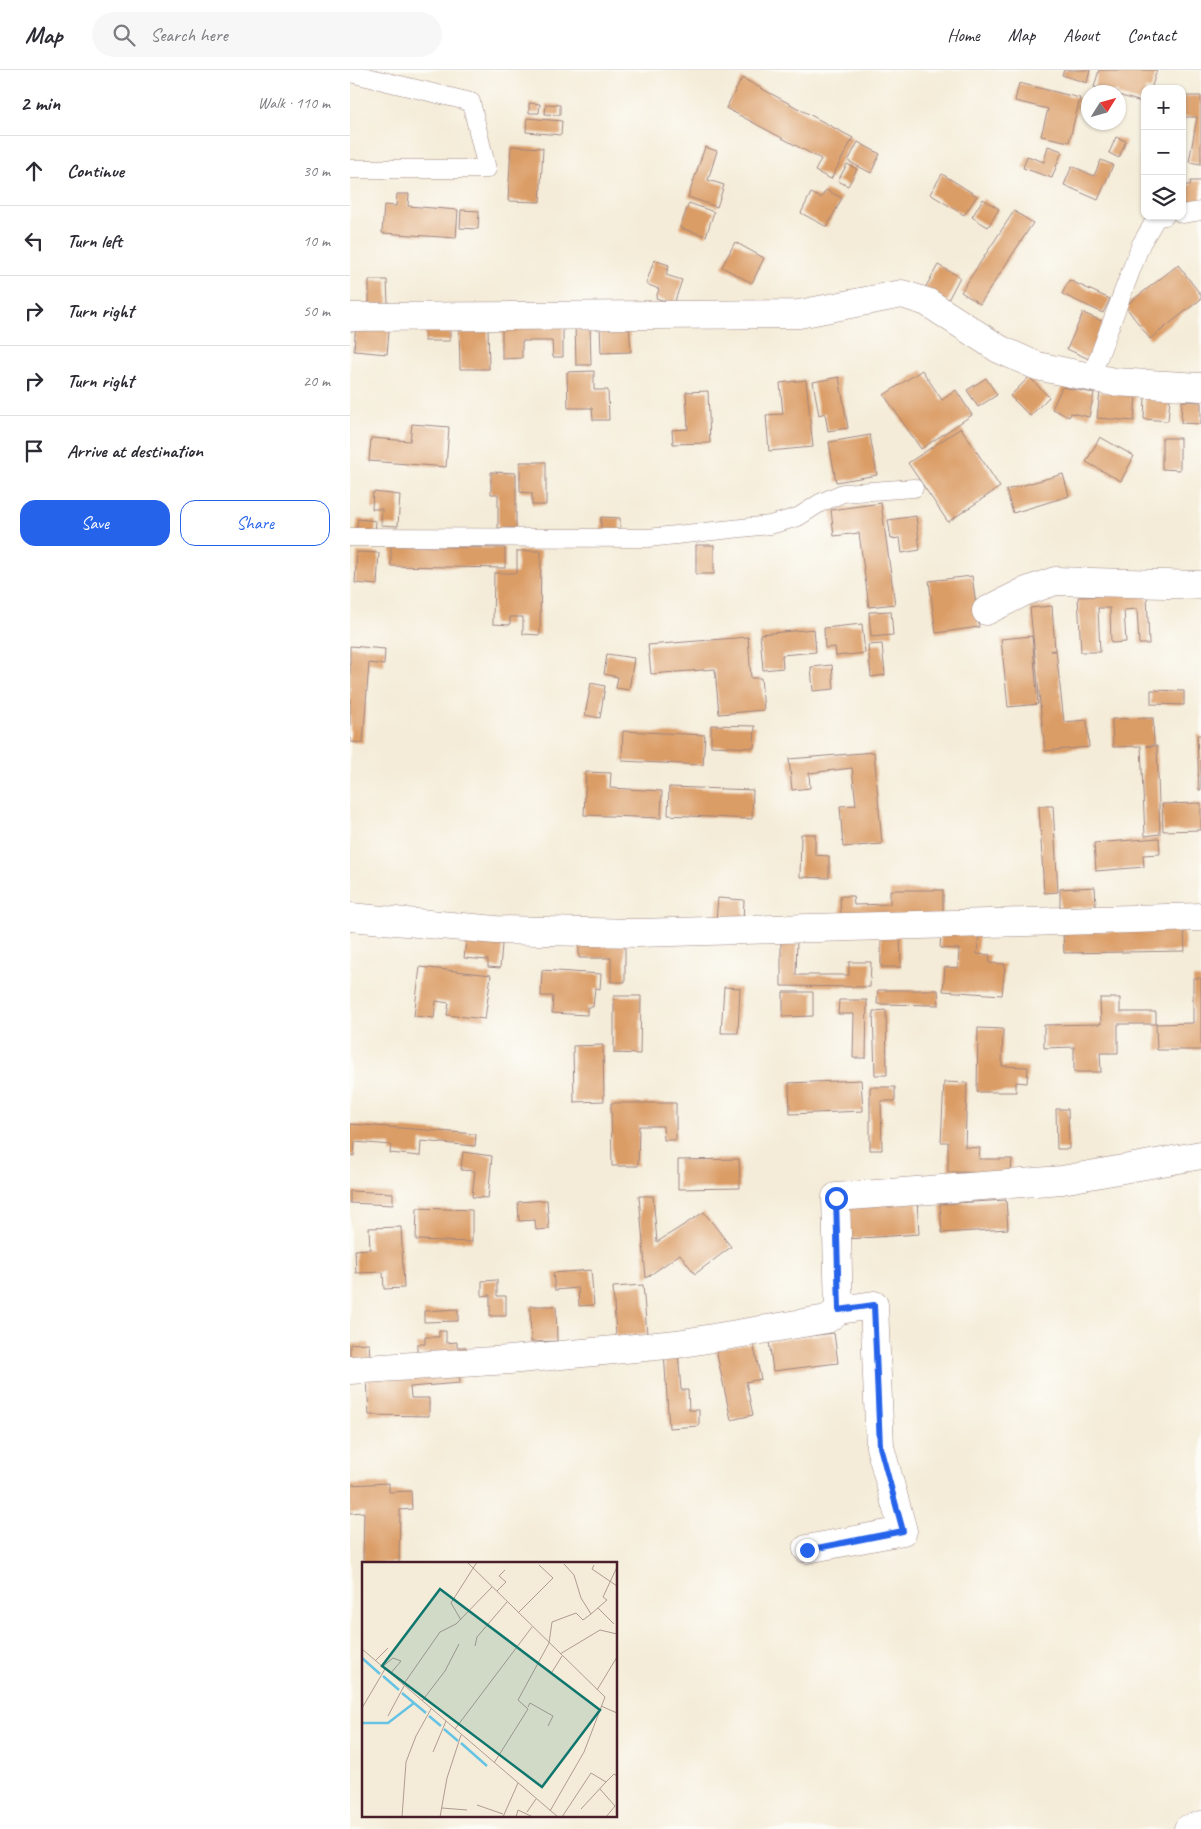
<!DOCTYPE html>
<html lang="en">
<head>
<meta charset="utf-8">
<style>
	:root { --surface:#fff; --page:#f7f7f7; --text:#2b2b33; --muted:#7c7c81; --line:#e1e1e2; --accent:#2563eb }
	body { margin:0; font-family:Caveat,sans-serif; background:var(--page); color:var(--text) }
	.controls { position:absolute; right:15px; top:15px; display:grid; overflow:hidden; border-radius:10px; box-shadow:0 1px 4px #0004 }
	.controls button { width:45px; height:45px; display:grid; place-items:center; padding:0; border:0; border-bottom:1px solid var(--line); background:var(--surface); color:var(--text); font:25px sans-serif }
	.compass { position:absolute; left:731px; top:15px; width:45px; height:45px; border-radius:50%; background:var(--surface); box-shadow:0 1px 4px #0004; rotate:53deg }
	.stop { position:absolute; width:15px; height:15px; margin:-11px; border:4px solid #2563eb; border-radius:50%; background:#fff }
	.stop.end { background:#2563eb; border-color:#fff; box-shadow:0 1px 5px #0008 }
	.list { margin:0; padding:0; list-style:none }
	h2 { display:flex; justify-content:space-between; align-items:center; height:65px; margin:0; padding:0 20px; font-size:21px }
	h2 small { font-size:16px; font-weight:400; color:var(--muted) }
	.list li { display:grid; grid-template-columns:32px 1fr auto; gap:15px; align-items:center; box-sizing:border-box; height:70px; padding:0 20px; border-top:1px solid var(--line) }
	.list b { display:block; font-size:19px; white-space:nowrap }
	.list em { font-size:16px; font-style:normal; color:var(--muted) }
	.actions { display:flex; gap:10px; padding:15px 20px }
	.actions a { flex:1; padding:11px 0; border:1px solid var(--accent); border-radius:15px; text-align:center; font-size:18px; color:var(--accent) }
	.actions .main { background:var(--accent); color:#fff }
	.icon { flex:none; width:28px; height:28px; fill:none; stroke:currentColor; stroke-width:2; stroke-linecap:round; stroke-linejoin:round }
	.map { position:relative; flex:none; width:851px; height:1759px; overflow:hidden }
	header { display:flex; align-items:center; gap:30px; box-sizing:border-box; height:70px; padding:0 25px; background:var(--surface); border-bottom:1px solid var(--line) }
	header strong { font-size:24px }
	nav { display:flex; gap:28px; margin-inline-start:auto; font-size:18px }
	.search { width:350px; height:45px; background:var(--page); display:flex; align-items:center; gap:12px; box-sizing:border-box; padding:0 18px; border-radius:28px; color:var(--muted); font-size:19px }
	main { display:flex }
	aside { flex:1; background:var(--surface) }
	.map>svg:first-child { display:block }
	.building { fill:#db9d66 }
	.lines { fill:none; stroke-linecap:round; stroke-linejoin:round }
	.service-casing { stroke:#9f8682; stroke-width:19 }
	.minor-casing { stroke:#9f8682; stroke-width:29 }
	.secondary-casing { stroke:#9f8682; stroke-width:29 }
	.service { stroke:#fff; stroke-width:18 }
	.minor { stroke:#fff; stroke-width:28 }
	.secondary { stroke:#fff; stroke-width:28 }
	.route { stroke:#2563eb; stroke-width:6 }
	.inset-river { fill:none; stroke:#66c3e4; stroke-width:2.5 }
	.inset-road { fill:none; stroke:#b09a93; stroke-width:1 }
	.view { fill:#0f766e; fill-opacity:0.15; stroke:#0f766e; stroke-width:2.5 }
	.inset-edge { fill:none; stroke:#4a1f2b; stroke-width:2.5 }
</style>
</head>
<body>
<header>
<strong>Map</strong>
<div class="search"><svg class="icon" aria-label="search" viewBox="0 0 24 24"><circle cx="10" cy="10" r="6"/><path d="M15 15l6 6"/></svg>Search here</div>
<nav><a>Home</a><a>Map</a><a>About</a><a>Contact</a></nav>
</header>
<main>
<aside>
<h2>2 min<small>Walk · 110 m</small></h2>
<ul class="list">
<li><svg class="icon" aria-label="ahead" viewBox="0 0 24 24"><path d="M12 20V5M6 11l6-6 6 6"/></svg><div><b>Continue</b></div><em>30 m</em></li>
<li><svg class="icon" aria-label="left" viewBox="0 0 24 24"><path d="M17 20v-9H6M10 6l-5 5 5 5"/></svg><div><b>Turn left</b></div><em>10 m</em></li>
<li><svg class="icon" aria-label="right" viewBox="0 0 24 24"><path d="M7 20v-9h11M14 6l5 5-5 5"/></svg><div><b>Turn right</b></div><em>50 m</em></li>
<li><svg class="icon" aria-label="right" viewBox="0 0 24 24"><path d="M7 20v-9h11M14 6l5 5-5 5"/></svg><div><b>Turn right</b></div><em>20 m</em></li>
<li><svg class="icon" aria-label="arrive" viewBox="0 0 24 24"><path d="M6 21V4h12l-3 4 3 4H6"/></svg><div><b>Arrive at destination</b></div></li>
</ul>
<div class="actions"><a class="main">Save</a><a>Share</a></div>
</aside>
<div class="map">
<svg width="851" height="1759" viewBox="0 0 851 1759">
	<rect width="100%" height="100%" fill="#fdfcf7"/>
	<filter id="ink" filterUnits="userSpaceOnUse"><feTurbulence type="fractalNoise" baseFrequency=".02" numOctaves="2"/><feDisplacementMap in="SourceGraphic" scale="10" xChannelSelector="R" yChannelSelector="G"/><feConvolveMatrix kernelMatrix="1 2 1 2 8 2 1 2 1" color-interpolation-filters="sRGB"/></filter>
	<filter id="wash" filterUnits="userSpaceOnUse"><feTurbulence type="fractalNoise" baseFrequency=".0096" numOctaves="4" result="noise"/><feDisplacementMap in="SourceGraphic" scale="20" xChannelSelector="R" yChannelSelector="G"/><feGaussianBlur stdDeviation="1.12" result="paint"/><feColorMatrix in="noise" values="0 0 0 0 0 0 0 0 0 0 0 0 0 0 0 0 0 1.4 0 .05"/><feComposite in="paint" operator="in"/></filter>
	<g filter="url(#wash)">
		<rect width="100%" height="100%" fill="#f4ecd8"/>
		<g id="blocks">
			<g class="building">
				<path d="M714,0H740L737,13L712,5Z"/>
				<path d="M749,0H807L801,19H795V33L768,25V22H760L744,17Z"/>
				<path d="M392,8L503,68L481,109L465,101L471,89L376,38Z"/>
				<path d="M669,13L730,28L719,72L691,66L698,39L665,31Z"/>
				<path d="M832,26H851V94L839,92L847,47H832Z"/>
				<path d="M179,33L190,34L189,43H179Z"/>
				<path d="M196,34L210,35V45L195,44Z"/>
				<path d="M177,48L212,51L211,65L176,62Z"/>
				<path d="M766,67L776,71L769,88L759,83Z"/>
				<path d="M508,72L530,84L521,103L498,91Z"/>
				<path d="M161,76L193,78L190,132L158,131Z"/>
				<path d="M698,76L712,81L702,108L673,98L677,86L694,92Z"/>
				<path d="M355,77L367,81L358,110L374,115L367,137L338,127Z"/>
				<path d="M751,90L763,95L748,130L714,115L722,96L744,106Z"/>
				<path d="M497,94L507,99L498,116L488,111Z"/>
				<path d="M592,104L627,126L614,145L580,124Z"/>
				<path d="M840,111H851V139H832V115H841Z"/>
				<path d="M476,120L492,128L477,157L451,143L461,123L471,128Z"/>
				<path d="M47,124H59L58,136L108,140L106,168L32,163L34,135L46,136Z"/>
				<path d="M633,129L649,139L638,157L622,147Z"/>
				<path d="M339,133L364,142L356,166L330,158Z"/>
				<path d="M111,140L129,141L128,159L110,158Z"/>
				<path d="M664,141L683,153L630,234L611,222Z"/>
				<path d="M385,172L414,188L402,213L372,197Z"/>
				<path d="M304,190L319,195L316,205L332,210L324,234L306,228L309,219L296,214Z"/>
				<path d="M588,195L610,207L597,232L574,220Z"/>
				<path d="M828,195L851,225V229L800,269L775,236Z"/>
				<path d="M19,210H37L38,234L19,235Z"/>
				<path d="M719,210L760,229L753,243L712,224Z"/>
				<path d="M733,243L754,252L739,289L717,279Z"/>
				<path d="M6,249L40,251L37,284L4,281Z"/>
				<path d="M213,254V287H203L202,271H172V288L152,289V255Z"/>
				<path d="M225,254H240L241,295H226Z"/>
				<rect x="75" y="255" width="25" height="16"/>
				<path d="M279,255L281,282L251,283L250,256Z"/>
				<path d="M109,257H138L139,299H110Z"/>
				<path d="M572,300L592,330L606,320L622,345L571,379L534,325Z"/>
				<path d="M244,301V320H258L259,350H243L242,338H218L217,302Z"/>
				<path d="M489,307L498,358L478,361L475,343L469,345L463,312Z"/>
				<path d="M679,307L699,327L680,346L660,326Z"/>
				<path d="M636,308L647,325L628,337L617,320Z"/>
				<path d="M456,310L463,377L419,381L416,345L433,344L430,313Z"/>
				<path d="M712,317L744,323L739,347L721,343L719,347L702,339Z"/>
				<path d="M358,321L360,373L323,374L322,360L338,359L336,322Z"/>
				<path d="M750,322L786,325L784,351L747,348Z"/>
				<path d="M795,327L820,328L818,351L794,349Z"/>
				<path d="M832,331L851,332V354L831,353Z"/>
				<path d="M62,354L99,357L96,397L19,391L21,368L60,371Z"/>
				<path d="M611,358L650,417L598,452L558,393Z"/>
				<path d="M520,365L527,405L486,412L479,372Z"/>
				<path d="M750,367L784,386L771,411L736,392Z"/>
				<path d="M812,368H830V400L812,399Z"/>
				<path d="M170,392H196V435H182V423L170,422Z"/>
				<path d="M141,402L166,403V458H148V424H141Z"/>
				<path d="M713,404L719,426L663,443L656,420Z"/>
				<path d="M23,422L50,425L48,456L31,455L32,439H22Z"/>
				<path d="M531,433L545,534L519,537L509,463L484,466L481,440Z"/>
				<path d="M566,446L570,480L552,483L550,468L541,469L538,450Z"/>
				<path d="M251,447L270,448V463L251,462Z"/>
				<path d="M8,449L26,451L25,463L6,462Z"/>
				<rect x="346" y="475" width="18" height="29"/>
				<path d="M41,476L155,478V498L41,496Z"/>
				<path d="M167,481H191L190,565L173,564V547H160V555L143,554L144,503H167Z"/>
				<path d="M7,482L29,483L27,515L5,513Z"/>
				<path d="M622,506L629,557L586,563L579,511Z"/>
				<path d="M797,524L799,574H789L787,539L774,540L776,572L761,573L760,538H748L750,582H731L728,527Z"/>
				<path d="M702,536L705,580L700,581H706L714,652L737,650L739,677L695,681L680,538Z"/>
				<path d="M541,541L543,565L521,567L519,542Z"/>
				<path d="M512,554L515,583L486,586L485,577L475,578L474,558Z"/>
				<path d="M464,559L466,582L432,585L433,598L413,600L410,564Z"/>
				<path d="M682,566L688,634L658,637L651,569Z"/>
				<path d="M398,567L401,608H411L414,640L369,644L365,599L301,604L298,575Z"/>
				<path d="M532,574L535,605L521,607L518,575Z"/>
				<path d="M0,576L35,579L34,595L19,593L13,673L0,672Z"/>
				<path d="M257,584L284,588L279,620L266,618L268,607L254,604Z"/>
				<path d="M482,595L484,619L463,621L461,597Z"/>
				<path d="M241,613L255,616L250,648L235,645Z"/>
				<path d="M801,620L834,621V635L801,634Z"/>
				<path d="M803,648L804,675L796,676H807L810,764L795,766L791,676L763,677L762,649Z"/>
				<path d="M361,655L405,656L404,678L361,676Z"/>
				<path d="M273,661L355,665L353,695L272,691Z"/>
				<path d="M847,665H851V720H849Z"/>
				<path d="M524,682L532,774L493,777L490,736L506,735L502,698L459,703L460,718L442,720L439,689Z"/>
				<path d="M236,702L261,703L260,718L312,721L311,748L234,745Z"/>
				<path d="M319,717L403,720L402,749L318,745Z"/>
				<path d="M851,733V760L813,761L812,734Z"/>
				<path d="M689,736H703L708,822L694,823Z"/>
				<path d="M451,764H465V785L479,786V808L450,807Z"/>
				<path d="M809,768L810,784L793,785L794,797L746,801L744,773Z"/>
				<path d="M745,817L746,836L710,838V819Z"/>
				<path d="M540,820H593V845L491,846L490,826H503L504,835L540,834Z"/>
				<path d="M368,828L394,830L393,851L366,850Z"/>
				<path d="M834,860L835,881L714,883L713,862Z"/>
				<path d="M591,862L629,864L627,884L640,885L639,893L655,894L652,925L593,921L595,897L608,898L609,879L590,878Z"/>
				<path d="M550,864L551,897H531V865Z"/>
				<path d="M431,868H447L446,905H499V892H521L520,917L431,916Z"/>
				<path d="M116,871L152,874L150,898L138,897V890L114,888Z"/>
				<path d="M275,874V912H261V888H229V875Z"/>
				<path d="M70,897L141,905L135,949L97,945L99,933L86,931L84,948L64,946Z"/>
				<path d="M192,900L251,904L250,919L245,918L243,937H237V945L202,943L203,926H191Z"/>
				<path d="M843,908H851V980H807L806,954L843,953Z"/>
				<path d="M374,917L390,918L388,963H371Z"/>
				<path d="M528,920H588L589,935L527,934Z"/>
				<path d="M433,922H463V946L433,947Z"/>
				<path d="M264,926H291L290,984L264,983Z"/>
				<path d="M750,928H770V942H806V954H768V983H750L751,1002H724V977L694,978V955L751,954Z"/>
				<path d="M489,930H517L516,988H503L504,944H488Z"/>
				<path d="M536,940L537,1005H525L523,941Z"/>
				<path d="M628,958L653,959L652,996L678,997L677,1013L666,1012V1022H627Z"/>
				<path d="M253,975L254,1031L224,1032L223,976Z"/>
				<path d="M511,1010L513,1041L440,1044L439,1013Z"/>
				<path d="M594,1012L617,1013L615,1077L630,1078L629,1089H662L661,1103L598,1102V1072H591Z"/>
				<path d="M520,1017H545V1031H531L532,1080H520Z"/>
				<path d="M261,1033H326V1070H314L313,1056H289L288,1096H262Z"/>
				<path d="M706,1039H718L719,1079H707Z"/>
				<path d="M0,1054L126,1064L125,1076L71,1071L70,1086L40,1083L41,1075L5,1072L4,1086L0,1085Z"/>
				<path d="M113,1082L142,1086L138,1128L122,1127L125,1101L111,1100Z"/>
				<path d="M389,1089L390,1118L328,1119V1090Z"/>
				<path d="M0,1121L43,1123V1135L0,1133Z"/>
				<path d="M289,1126H303L307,1172L354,1142L381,1177L345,1204L330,1184L296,1208Z"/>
				<path d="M197,1130L199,1159L186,1160L185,1150L169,1151L168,1132Z"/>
				<path d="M656,1130L658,1159L592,1163L590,1134Z"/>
				<path d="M567,1131L569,1164L498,1169L495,1136Z"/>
				<path d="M67,1138L122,1140V1172L66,1170Z"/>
				<path d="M51,1157L54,1218L34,1219L33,1202L6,1203L5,1180L20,1179L19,1158Z"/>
				<path d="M241,1200L244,1235L229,1236L228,1218L205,1220L203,1203Z"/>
				<path d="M147,1210V1226H156V1246H140V1225L132,1226V1211Z"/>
				<path d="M293,1215L297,1264L266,1266L263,1217Z"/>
				<path d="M180,1236H206L207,1271L181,1272Z"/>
				<path d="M108,1239V1251L74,1252V1241Z"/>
				<path d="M89,1261H96V1273L107,1272V1277H116V1283L67,1284V1274H75V1267H89Z"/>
				<path d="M484,1263L488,1293L423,1301L419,1271Z"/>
				<path d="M19,1273L20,1288L0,1289V1274Z"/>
				<path d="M403,1273L411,1309L396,1312L403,1345L381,1350L366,1280Z"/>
				<path d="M328,1281L331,1320H338L339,1340H349V1356L319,1358L314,1282Z"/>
				<path d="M109,1301L110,1313L60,1317L61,1328H79V1346L19,1345L17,1307Z"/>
				<path d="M39,1413V1422L61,1421L62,1439L50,1440L49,1493H13L14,1442L0,1443V1415Z"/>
			</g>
		</g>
	</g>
	<g filter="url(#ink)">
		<use href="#blocks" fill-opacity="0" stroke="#9f8682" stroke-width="1"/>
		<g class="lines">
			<g class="service-casing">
				<g id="service">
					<path d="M0,3L121,32L137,99H0"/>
					<path d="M832,144L851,141"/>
					<path d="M741,307L791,174L807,147L815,146"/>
					<path d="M0,467L298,468L420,455L448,447L470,433L493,423L564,418"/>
				</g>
			</g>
			<g class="minor-casing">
				<g id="minor">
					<path d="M0,247L449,244L552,224L577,232L649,279L687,296L764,312L851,317"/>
					<path d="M636,541L674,522L705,511L851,515"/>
					<path d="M0,847L146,860L287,863L851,847"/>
					<path d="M0,1300L159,1290L327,1274L477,1249L489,1240L486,1127L712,1110L851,1085"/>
					<path d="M457,1479L553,1461L530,1377L524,1235L489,1240"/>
				</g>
			</g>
			<g class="secondary-casing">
				<path id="secondary" d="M838,1759L851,1755"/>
			</g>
			<use href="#service" class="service"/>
			<use href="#minor" class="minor"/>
			<use href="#secondary" class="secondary"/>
		</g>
	</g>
	<g class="lines" filter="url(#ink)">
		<path class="route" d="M457,1480L553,1461L530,1377L524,1235L489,1240L486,1128"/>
	</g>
	<g transform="translate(12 1492)">
		<rect width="255" height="255" fill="#f4ecd8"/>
		<path class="inset-river" d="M0,96L18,112M21,114L37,128M40,131L64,151M67,154L79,164M0,161H26L52,141M82,167L96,179M99,181L125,204"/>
		<path class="inset-road" d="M105,0L243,135L222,190L188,249M202,2L212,13L219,36L229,52M232,3L230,7L255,24M135,29L144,20L137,14L143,8M236,46L252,62M156,51L191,16L177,3M99,58L89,41L115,0M113,84L115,75L145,40M0,87L196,255M198,92L238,68L255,72M13,99L26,86M20,105L31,96L39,99L28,112M190,110L200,94M41,123L78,70L94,62L130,25M235,128L255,95M60,139L83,109L97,82M239,144L255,151M166,145L168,141L191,154L186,164M0,146L23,107M26,154L42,124M93,167L170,65M71,190L84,159M132,201L166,147L156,138L187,81L190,60L214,51L221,58L229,52L245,38L241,35L255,5M238,227L253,244L244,255M115,243L141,252M80,246L105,248M219,247L244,220M165,250L174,237M40,255L44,200L54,174L69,147M78,255L85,216L99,173M141,255L156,221M154,255L156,248L171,255M200,255L229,211L244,220L252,212L255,214"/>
		<path class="view" d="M78,27L238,148L180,225L20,104Z"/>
		<rect width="255" height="255" class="inset-edge"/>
	</g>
</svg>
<div class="controls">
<button>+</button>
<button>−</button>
<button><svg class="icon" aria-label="layers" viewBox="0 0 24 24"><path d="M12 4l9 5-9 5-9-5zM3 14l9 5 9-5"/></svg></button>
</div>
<svg class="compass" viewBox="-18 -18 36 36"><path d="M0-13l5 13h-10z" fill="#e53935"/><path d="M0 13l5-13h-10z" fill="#7c7c81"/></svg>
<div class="stop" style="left:486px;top:1128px"></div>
<div class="stop end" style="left:457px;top:1480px"></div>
</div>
</main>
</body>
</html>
